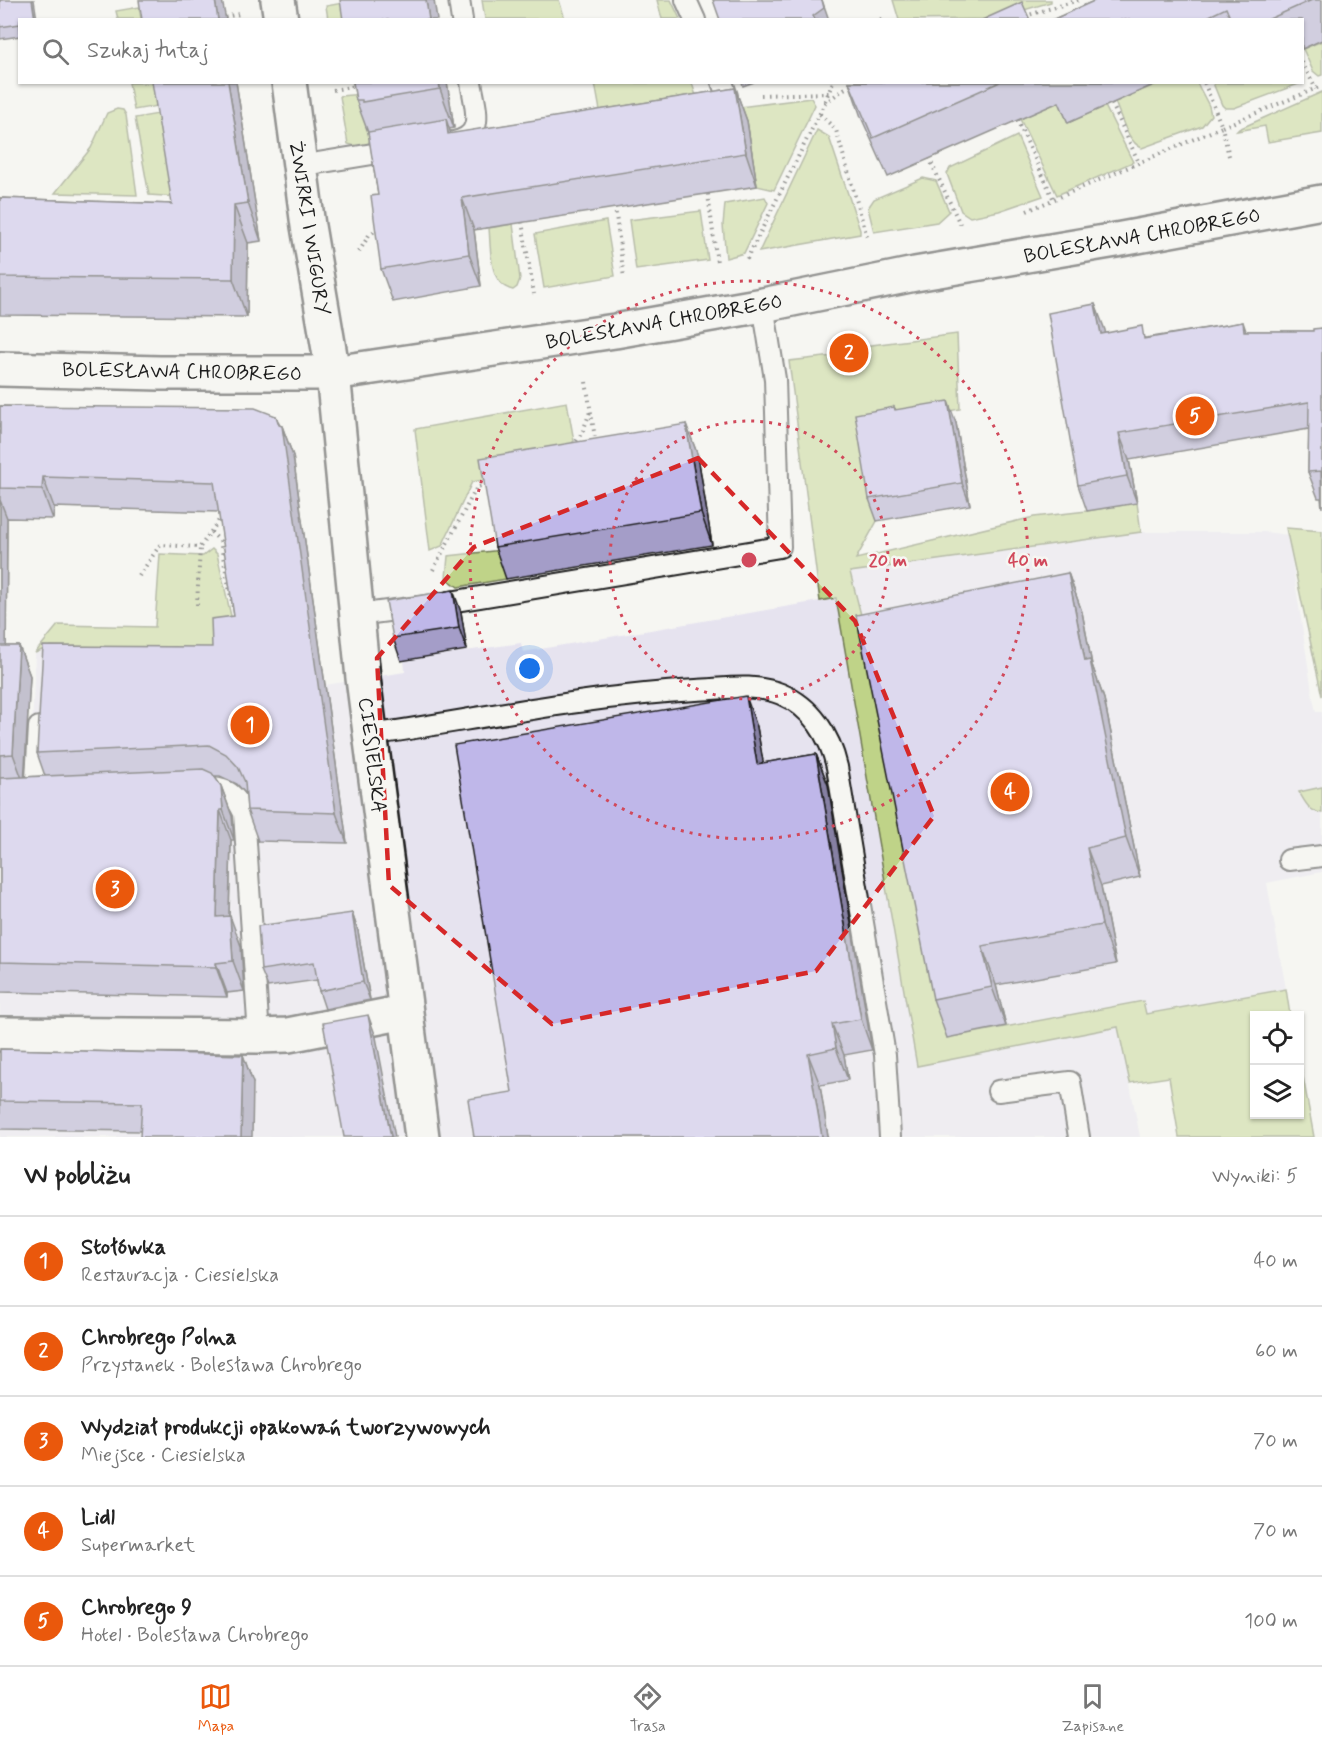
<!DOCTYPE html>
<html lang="pl">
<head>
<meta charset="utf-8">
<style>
	:root { --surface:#fff; --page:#f2f2f2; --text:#222; --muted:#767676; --line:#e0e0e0; --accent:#ea580c }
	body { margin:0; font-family:Mynerve,sans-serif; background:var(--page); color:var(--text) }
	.controls { position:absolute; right:18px; bottom:18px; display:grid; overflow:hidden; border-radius:0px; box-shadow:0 2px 4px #0004 }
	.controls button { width:54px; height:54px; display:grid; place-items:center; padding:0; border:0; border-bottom:2px solid var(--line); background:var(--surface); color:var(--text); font:30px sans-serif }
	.you { position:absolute; left:530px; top:669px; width:21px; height:21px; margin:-15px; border:4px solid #fff; border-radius:50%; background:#1a73e8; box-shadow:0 0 0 9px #1a73e833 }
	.badge { display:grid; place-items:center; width:39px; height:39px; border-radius:50%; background:var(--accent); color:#fff; font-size:20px; font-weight:700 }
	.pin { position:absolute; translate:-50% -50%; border:3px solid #fff; box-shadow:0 2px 6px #0006 }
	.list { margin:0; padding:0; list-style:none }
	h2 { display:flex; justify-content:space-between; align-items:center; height:78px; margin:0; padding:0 24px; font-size:26px }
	h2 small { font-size:20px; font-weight:400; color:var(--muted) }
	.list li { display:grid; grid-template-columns:39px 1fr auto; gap:18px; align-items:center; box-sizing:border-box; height:90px; padding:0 24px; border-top:2px solid var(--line) }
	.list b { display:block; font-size:22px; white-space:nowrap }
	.list p { margin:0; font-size:20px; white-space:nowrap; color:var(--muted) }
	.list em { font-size:20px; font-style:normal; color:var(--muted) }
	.icon { flex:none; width:33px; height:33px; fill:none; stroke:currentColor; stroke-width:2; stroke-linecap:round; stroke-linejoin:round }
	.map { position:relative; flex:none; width:1322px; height:1137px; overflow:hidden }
	.search { position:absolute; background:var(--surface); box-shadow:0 2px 4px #0004; left:18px; right:18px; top:18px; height:66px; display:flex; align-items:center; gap:15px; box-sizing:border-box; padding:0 21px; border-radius:0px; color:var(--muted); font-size:22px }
	.sheet { height:528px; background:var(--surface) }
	nav { display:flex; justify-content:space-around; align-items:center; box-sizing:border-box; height:84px; border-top:2px solid var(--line); background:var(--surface); font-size:16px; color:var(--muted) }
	nav a { display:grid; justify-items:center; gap:3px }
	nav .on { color:var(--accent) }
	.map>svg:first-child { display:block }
	.built { fill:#e6e3ef }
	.green { fill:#bfd388; stroke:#6e7852; stroke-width:1.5 }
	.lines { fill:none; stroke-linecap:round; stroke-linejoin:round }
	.service-casing { stroke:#1c1c1c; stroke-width:24 }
	.minor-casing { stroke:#1c1c1c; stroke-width:38 }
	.tertiary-casing { stroke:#1c1c1c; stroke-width:38 }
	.path { stroke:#1c1c1c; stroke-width:4; stroke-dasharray:1.5 4.5; stroke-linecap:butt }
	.service { stroke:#f6f6f2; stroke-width:20 }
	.minor { stroke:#f6f6f2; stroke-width:33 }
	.tertiary { stroke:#f6f6f2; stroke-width:33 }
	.wall { fill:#a49dc8; stroke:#1c1c1c; stroke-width:1.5; fill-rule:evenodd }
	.shaded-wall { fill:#8680a3; stroke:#1c1c1c; stroke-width:1.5 }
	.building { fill:#bfb7e9; stroke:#1c1c1c; stroke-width:1.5 }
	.marked { fill:none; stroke:#d62828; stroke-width:4.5; stroke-dasharray:12 8; stroke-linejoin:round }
	.ring { fill:none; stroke:#d1495b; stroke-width:3; stroke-dasharray:3 6 }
	.labels { text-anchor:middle; stroke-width:5; stroke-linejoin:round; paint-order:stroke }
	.street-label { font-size:20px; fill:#1c1c1c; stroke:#f6f6f2 }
	.centre { fill:#d1495b; stroke:#f6f6f2; stroke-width:3 }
	.ring-label { font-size:18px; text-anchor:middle; font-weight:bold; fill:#d1495b; stroke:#f6f6f2; stroke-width:5; stroke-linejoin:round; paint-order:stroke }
</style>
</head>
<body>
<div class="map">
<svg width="1322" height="1137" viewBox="0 0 1322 1137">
	<rect width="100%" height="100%" fill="#f6f6f2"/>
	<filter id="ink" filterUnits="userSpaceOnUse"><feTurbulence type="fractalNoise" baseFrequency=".0167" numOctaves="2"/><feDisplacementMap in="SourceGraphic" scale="12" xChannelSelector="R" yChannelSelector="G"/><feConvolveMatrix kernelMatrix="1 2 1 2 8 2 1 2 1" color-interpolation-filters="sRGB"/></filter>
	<g filter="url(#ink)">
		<path class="built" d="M1141,532H1265L1288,535L1313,698L1316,712H1322V872L1267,883L1286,989L943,1060L1119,1027L1140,1137H0V758H31L35,653L51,646L222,649L318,637L325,685L405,672L404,660L521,643L523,652L819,601L817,580L849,571Z"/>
		<g class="green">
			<path d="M482,0H559L565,19H485Z"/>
			<path d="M657,0H671L680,19H662Z"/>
			<path d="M893,0H1051V2L994,19L899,20Z"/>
			<path d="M348,2L351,19H328L326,6Z"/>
			<path d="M139,7L141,19H118L116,11Z"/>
			<path d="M1322,41V75L1319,76L1313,71L1303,49Z"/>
			<path d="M129,83H160L163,105L134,110Z"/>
			<path d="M595,83H692L701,112L811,98L815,105L774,190L757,186L747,121L603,127Z"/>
			<path d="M1159,83H1197L1209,106L1211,115L1202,126L1142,148C1128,143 1121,116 1115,102Z"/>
			<path d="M1213,83H1301L1234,108H1225L1222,105Z"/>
			<path d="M1322,92V133L1268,142L1265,126L1237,131L1239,129Z"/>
			<path d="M363,94L370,139L368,144L359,147L348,144L340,96Z"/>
			<path d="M1059,102L1068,123L1105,106L1133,162L1057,195L1020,119Z"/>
			<path d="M117,109L123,110L126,115L137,195L55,193L91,148L107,113Z"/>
			<path d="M158,114L161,134L168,133L179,197L149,195L135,118Z"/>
			<path d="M817,130L829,137L860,230V234L759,252Z"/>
			<path d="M1017,136L1043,196L999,211L970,217L961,211L947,174L950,168Z"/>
			<path d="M923,178L936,181L949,211L937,222L874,232L868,208L874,199Z"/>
			<path d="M765,197L768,203L744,253L726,258L723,225L725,204Z"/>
			<path d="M701,211L708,260L636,270L629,220Z"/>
			<path d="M606,221L615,276L544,288L535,234Z"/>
			<path d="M513,224L520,279L517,287L513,290C488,285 491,248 489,228Z"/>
			<path d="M957,334L960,409L861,427L877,521L856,559L1034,517L1087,511L1137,503L1141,532L850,572L871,654L947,1038L1143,1001L1146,1014L1286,989L1290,1015L1254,1016V1114H1300V1060L1314,1137H1179L1169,1077L1130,1083L1118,1027L917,1066L836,598L820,601L789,361L834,356L837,367L866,361L864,346Z"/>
			<path d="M567,402L574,441C547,468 508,476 472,482L442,546L430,551L415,429Z"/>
			<path d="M1286,528L1322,531V696Z"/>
			<path d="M212,549L217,554L238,647L222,649L51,646L35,653L58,625L155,627L160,554L203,556Z"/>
			<path d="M502,550L506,579L458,587L446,578L448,556Z"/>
			<path d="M1322,787V813C1309,812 1305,802 1299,792Z"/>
		</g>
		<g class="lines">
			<g class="service-casing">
				<g id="service">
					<path d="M459,0L462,20"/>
					<path d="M686,0L695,20"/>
					<path d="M722,82L727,96"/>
					<path d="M453,142C487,136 475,108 471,82"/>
					<path d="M299,166L397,150"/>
					<path d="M357,615L426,606L780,547L775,379L763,305"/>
					<path d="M370,735C478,719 586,696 696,690C724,689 754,683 781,694C812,707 830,736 837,767L885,1055L890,1137"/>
					<path d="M198,788C222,787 233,789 244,813L259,1036"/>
					<path d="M35,797L39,727"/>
					<path d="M1289,860L1322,856"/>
					<path d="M998,1091L1070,1082L1079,1137"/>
				</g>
			</g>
			<g class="minor-casing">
				<g id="minor">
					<path d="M333,373L363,678L422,1137"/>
					<path d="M0,1034L259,1036L288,1035L405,1012"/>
				</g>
			</g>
			<g class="tertiary-casing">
				<g id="tertiary">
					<path d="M278,0L281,20"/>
					<path d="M289,82L308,226L333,373"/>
					<path d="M0,369L160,373H333L615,331L763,305L915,274L1116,240L1322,202"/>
				</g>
			</g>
			<g class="path">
				<path d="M1025,16L1079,0"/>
				<path d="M225,17L239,14"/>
				<path d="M880,20L883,18"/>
				<path d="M1302,62L1316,89"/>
				<path d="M333,90L356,86"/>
				<path d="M761,95L829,93"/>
				<path d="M825,101L833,82"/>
				<path d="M1112,104L1139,163"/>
				<path d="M820,114L836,130L868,240"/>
				<path d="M1017,120L1054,200"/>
				<path d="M1229,156L1222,127L1322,86"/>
				<path d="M929,158L960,224"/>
				<path d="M708,194L717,263"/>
				<path d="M615,207L624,278"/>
				<path d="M1027,211L1222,127L1204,82"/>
				<path d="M522,222L534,294"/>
				<path d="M359,252L369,235L379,228"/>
				<path d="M747,259L825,103L844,89L859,82"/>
				<path d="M586,382L596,444"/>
				<path d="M573,446L583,431L591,409"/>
				<path d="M211,532L220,541L233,607"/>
				<path d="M433,570L477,487L489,484"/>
				<path d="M139,576L160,545L200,547L222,516"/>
				<path d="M197,605L200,547"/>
			</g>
			<use href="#service" class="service"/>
			<use href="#minor" class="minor"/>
			<use href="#tertiary" class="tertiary"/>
		</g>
		<g class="wall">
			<path d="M0,0L20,20V36L0,39Z"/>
			<path d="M1096,0H1322V40L1302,49V20H1052Z"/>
			<path d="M236,82L261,241L248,243L247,317L0,315V198L172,204Z"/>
			<path d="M353,82H447L454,128L449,129L451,134L735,88L747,121L757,186L474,230L481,286L393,302L381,269L378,195L369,135L356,100Z"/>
			<path d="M742,82H754L743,86Z"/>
			<path d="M849,82H1160L1068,123L1059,102L888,177L861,117Z"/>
			<path d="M1095,304L1105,333L1146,338L1243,322L1246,331H1313L1322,328V508L1321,498H1318L1308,472L1309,429L1129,460L1137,503L1087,511L1078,485Z"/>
			<path d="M0,406L276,416L279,425L282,426L293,456L347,843L258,841L247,810L246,794L237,784L220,776H214L221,786L232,816L234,840H231L229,916L241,946L244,991L227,993V997L0,992ZM54,507L219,512L234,616L212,647L37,753L45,776L24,777L30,676L19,646H6L7,518L53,519Z"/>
			<path d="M894,407L896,410L956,423L970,505L877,521L869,499Z"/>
			<path d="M686,424L698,456L712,545L506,579L495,547Z"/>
			<path d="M1068,573L1082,612L1092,665L1104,699L1140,877L1101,886L1116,964L996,985L1006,1026L947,1038L933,999Z"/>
			<path d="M461,612L467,650L401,661L393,638Z"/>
			<path d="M757,727L763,763L816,754L828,785L872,1050L844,1055L848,1080L820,1085L828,1137H474L512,1092Z"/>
			<path d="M352,913L358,931L370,1000L325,1009L319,991L317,980L268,987L261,970Z"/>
			<path d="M0,1049L243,1055L253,1083L141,1131L0,1129Z"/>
		</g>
		<g class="shaded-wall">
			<path d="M32,0H34L37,20H35Z"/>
			<path d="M215,0H222L226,20H218Z"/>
			<path d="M426,0H434L437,20H429Z"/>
			<path d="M822,0L829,20H815L813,16Z"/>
			<path d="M228,82H236L261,241L248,203Z"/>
			<path d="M439,82H447L454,128L440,89Z"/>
			<path d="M735,88L747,121L757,186L746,153Z"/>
			<path d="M446,119L457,152L448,134Z"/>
			<path d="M462,198L474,230L481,286L469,254Z"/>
			<path d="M234,205L248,243L247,317L233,279Z"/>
			<path d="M1095,304L1105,330L1110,360L1101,334Z"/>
			<path d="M948,401L956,423L970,505L962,483Z"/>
			<path d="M276,416L284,437L282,426L293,456L347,843L336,813Z"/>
			<path d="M686,424L698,456L712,545L701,513Z"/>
			<path d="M1119,433L1129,460L1137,503L1127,476Z"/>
			<path d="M43,477L54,507L53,519L42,489Z"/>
			<path d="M0,500L7,518L6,676L0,659Z"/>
			<path d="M1068,573L1082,612L1092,665L1104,699L1140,877L1126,838L1085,661Z"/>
			<path d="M453,590L461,612L467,650L459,628Z"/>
			<path d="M19,646L30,676L24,784L13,754Z"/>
			<path d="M746,696L757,727L769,795L757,764Z"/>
			<path d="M816,754L828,785L872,1050L861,1019Z"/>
			<path d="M221,786L232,816L234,840L223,810Z"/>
			<path d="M220,810L231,840L228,947L217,917Z"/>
			<path d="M1087,848L1101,886L1116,964L1102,925Z"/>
			<path d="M352,913L358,931L370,1000L363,982Z"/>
			<path d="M230,916L241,946L244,991L233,961Z"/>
			<path d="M982,946L996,985L1006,1026L992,987Z"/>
			<path d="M216,963L227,993V997L216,967Z"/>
			<path d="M368,1015L376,1037L395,1137H391Z"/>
			<path d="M832,1024L844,1055L848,1080L836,1048Z"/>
			<path d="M808,1054L820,1085L828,1137H822Z"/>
			<path d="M243,1055L253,1083L252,1137H241Z"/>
		</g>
		<g class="building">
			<path d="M0,0H32L35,20H20V24L0,27Z"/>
			<path d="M139,0H215L218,20H142Z"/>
			<path d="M340,0H426L429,20H343Z"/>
			<path d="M713,0H822L824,8L813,16L815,20H720Z"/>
			<path d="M1096,0H1312L1267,20H1231L1226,8L1201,20H1052Z"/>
			<path d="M1022,2L1030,20H982Z"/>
			<path d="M152,82H228L248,203L234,205L233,279L0,277V198L172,204Z"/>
			<path d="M353,82H439L440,89L362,102V100H356Z"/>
			<path d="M849,82H1000L873,138Z"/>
			<path d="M735,88L746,153L462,198L469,254L381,269L371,196L378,195L368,132L446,119L448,134Z"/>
			<path d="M1095,304L1101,334L1142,326L1144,339L1243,322L1244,331H1313V329L1322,328V506L1321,471L1308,472L1309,402L1119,433L1127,476L1078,485L1048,313Z"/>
			<path d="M948,401L962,483L869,499L855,414L894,407L895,410Z"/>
			<path d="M0,406L255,408L276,416L279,425L282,426L336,813L247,810L245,782L238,767L226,754L209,745L37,753L43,646L212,647L211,619L234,616L214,482L43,477L42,489L0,488Z"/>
			<path d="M686,424L701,513L495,547L480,458Z"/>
			<path d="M1068,573L1085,661L1090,660L1126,838L1087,848L1102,925L982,946L992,987L933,999L856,615Z"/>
			<path d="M453,590L459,628L393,638L386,601Z"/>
			<path d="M0,646H19L13,754L0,755Z"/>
			<path d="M746,696L757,764L816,754L861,1019L832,1024L836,1048L808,1054L822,1137H474L468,1099L512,1092L454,745Z"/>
			<path d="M203,769L212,773L221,786L223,810H220L217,917L230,916L233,961L216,963V967L0,962V778Z"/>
			<path d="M352,913L363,982L319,991L314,962L261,970L258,926Z"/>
			<path d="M368,1015L391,1137H344L323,1023Z"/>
			<path d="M0,1049L243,1055L241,1137H140L142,1103L0,1101Z"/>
		</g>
	</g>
	<path d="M0 0H1322V1137H0ZM698,458L855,621L934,816L816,971L552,1024L389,885L377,658L474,547Z" fill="#f6f6f2" fill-opacity=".55" fill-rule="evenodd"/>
	<path class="marked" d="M698,458L855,621L934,816L816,971L552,1024L389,885L377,658L474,547Z"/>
	<g class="ring">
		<circle cx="749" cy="560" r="139"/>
		<circle cx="749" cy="560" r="279"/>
	</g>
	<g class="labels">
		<g class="street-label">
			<text transform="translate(310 228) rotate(81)" y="7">ŻWIRKI I WIGURY</text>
			<text transform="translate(1142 235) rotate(-10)" y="7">BOLESŁAWA CHROBREGO</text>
			<text transform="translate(664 321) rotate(-10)" y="7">BOLESŁAWA CHROBREGO</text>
			<text transform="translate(182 371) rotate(1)" y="7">BOLESŁAWA CHROBREGO</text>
			<text transform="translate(373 755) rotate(83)" y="7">CIESIELSKA</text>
		</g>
	</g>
	<circle cx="749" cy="560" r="9" class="centre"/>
	<g class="ring-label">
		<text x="888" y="566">20 m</text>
		<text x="1028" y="566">40 m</text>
	</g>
</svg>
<div class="controls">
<button><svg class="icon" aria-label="locate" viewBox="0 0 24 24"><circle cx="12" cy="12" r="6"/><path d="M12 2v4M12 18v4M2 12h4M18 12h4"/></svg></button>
<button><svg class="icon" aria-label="layers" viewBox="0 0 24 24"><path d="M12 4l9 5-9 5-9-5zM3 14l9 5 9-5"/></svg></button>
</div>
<div class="you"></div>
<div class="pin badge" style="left:250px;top:725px">1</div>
<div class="pin badge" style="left:849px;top:353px">2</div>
<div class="pin badge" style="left:115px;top:889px">3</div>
<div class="pin badge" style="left:1010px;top:792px">4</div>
<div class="pin badge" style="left:1195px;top:416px">5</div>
<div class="search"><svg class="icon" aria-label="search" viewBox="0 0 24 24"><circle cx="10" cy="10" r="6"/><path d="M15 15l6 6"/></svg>Szukaj tutaj</div>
</div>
<section class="sheet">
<h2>W pobliżu<small>Wyniki: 5</small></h2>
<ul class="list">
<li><span class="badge">1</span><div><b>Stołówka</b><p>Restauracja · Ciesielska</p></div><em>40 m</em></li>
<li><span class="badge">2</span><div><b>Chrobrego Polna</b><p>Przystanek · Bolesława Chrobrego</p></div><em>60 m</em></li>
<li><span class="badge">3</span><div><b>Wydział produkcji opakowań tworzywowych</b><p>Miejsce · Ciesielska</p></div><em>70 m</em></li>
<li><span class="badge">4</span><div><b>Lidl</b><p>Supermarket</p></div><em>70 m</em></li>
<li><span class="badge">5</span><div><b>Chrobrego 9</b><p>Hotel · Bolesława Chrobrego</p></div><em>100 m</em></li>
</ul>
</section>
<nav>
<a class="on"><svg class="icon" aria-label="map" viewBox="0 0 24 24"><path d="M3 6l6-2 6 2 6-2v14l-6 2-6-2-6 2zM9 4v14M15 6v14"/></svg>Mapa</a>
<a><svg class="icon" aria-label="directions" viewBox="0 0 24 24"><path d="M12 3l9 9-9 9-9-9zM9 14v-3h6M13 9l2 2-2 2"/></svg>Trasa</a>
<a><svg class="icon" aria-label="saved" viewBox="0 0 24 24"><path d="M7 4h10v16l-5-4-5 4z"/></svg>Zapisane</a>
</nav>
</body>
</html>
